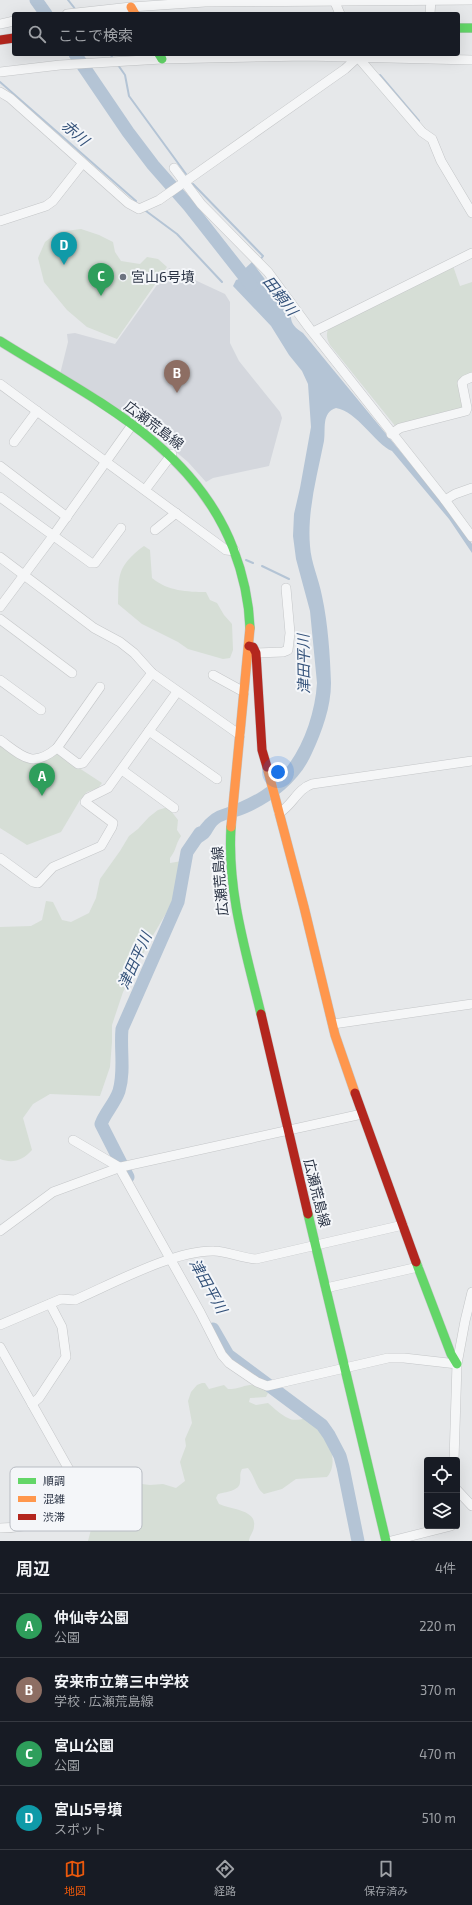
<!DOCTYPE html>
<html lang="ja">
<head>
<meta charset="utf-8">
<style>
	:root { --surface:#171b24; --page:#242831; --text:#f1f3f6; --muted:#9ea1a6; --line:#363941; --accent:#ea580c }
	body { margin:0; font-family:"Exo 2","Noto Sans JP",sans-serif; background:var(--page); color:var(--text) }
	.controls { position:absolute; right:12px; bottom:12px; display:grid; overflow:hidden; border-radius:4px; box-shadow:0 4px 16px #0002 }
	.controls button { width:36px; height:36px; display:grid; place-items:center; padding:0; border:0; border-bottom:1px solid var(--line); background:var(--surface); color:var(--text); font:20px sans-serif }
	.you { position:absolute; left:278px; top:772px; width:14px; height:14px; margin:-10px; border:3px solid #fff; border-radius:50%; background:#1a73e8; box-shadow:0 0 0 6px #1a73e833 }
	.badge { display:grid; place-items:center; width:26px; height:26px; border-radius:50%; background:var(--accent); color:#fff; font-size:13px; font-weight:700 }
	.pin { position:absolute; translate:-50% -33px; filter:drop-shadow(0 1px 2px #0008) }
	.pin::after { content:''; position:absolute; top:21px; width:14px; height:12px; background:inherit; clip-path:polygon(0 0,100% 0,50% 100%) }
	.list { margin:0; padding:0; list-style:none }
	h2 { display:flex; justify-content:space-between; align-items:center; height:52px; margin:0; padding:0 16px; font-size:17px }
	h2 small { font-size:13px; font-weight:400; color:var(--muted) }
	.list li { display:grid; grid-template-columns:26px 1fr auto; gap:12px; align-items:center; box-sizing:border-box; height:64px; padding:0 16px; border-top:1px solid var(--line) }
	.list b { display:block; font-size:15px; white-space:nowrap }
	.list p { margin:0; font-size:13px; white-space:nowrap; color:var(--muted) }
	.list em { font-size:13px; font-style:normal; color:var(--muted) }
	.icon { flex:none; width:22px; height:22px; fill:none; stroke:currentColor; stroke-width:2; stroke-linecap:round; stroke-linejoin:round }
	.map { position:relative; flex:none; width:472px; height:1541px; overflow:hidden }
	.search { position:absolute; background:var(--surface); box-shadow:0 4px 16px #0002; left:12px; right:12px; top:12px; height:44px; display:flex; align-items:center; gap:10px; box-sizing:border-box; padding:0 14px; border-radius:4px; color:var(--muted); font-size:15px }
	.sheet { height:308px; background:var(--surface) }
	nav { display:flex; justify-content:space-around; align-items:center; box-sizing:border-box; height:56px; border-top:1px solid var(--line); background:var(--surface); font-size:11px; color:var(--muted) }
	nav a { display:grid; justify-items:center; gap:2px }
	nav .on { color:var(--accent) }
	.map>svg:first-child { display:block }
	.built { fill:#d4d7dd }
	.green { fill:#d6ded6 }
	.water { fill:#b4c4d5 }
	.lines { fill:none; stroke-linecap:round; stroke-linejoin:round }
	.stream { stroke:#b4c4d5; stroke-width:2 }
	.river { stroke:#b4c4d5; stroke-width:13 }
	.street-casing { stroke:#c4c6c8; stroke-width:10 }
	.fast-casing { stroke:#c4c6c8; stroke-width:10 }
	.slow-casing { stroke:#c4c6c8; stroke-width:10 }
	.jam-casing { stroke:#c4c6c8; stroke-width:10 }
	.street { stroke:#f5f6f7; stroke-width:9 }
	.fast { stroke:#63d668; stroke-width:9 }
	.slow { stroke:#ff974d; stroke-width:9 }
	.jam { stroke:#b3261e; stroke-width:9 }
	.poi-dot { fill:#6c737f; stroke:#f4f6f9; stroke-width:1.5 }
	.labels { text-anchor:middle; stroke-width:4; stroke-linejoin:round; paint-order:stroke }
	.poi-label { font-size:14px; fill:#2b3445; stroke:#f4f6f9; text-anchor:start }
	.street-label { font-size:14px; fill:#2b3445; stroke:#f4f6f9 }
	.water-label { font-size:15px; font-style:italic; fill:#34527a; stroke:#f4f6f9 }
	.key { fill:#f4f6f9; stroke:#b8bcc3; stroke-width:1 }
	.key-label { font-size:11px; fill:#2b3445 }
</style>
</head>
<body>
<div class="map">
<svg width="472" height="1541" viewBox="0 0 472 1541">
	<rect width="100%" height="100%" fill="#e6e8ea"/>
	<path class="built" d="M169,268L225,294L230,302V343L239,361L280,412L282,418L269,466L213,478L206,482L188,462L156,435L60,374L68,342L67,334L75,333L115,344Z"/>
	<g class="green">
		<path d="M81,229L99,235L113,242L115,252L121,261L140,264L147,257L158,259L167,267L117,339L87,327L67,310L44,282L38,258L45,242L58,232Z"/>
		<path d="M453,266L460,286L472,282V375L460,379L463,410L396,427L330,345C327,339 326,335 328,329Z"/>
		<path d="M144,546L150,550L152,578C167,591 188,592 206,592L210,600L217,603L224,615L232,624L233,650L230,658L223,659L188,649L178,642L142,624L118,604C119,584 116,572 131,557C135,553 139,549 144,546Z"/>
		<path d="M0,742L26,761L56,753L102,783L98,788L87,792L80,800L61,832L27,845L0,828Z"/>
		<path d="M168,807L178,820L177,830L181,836C175,845 177,849 170,858V863L182,861L181,873L171,905L152,937L123,992L112,1025V1042L110,1067L100,1096L50,1094L33,1104L23,1118L32,1150C23,1160 13,1164 0,1159V927L31,926L42,920L46,901L53,902L62,920L71,922L89,913L96,898L100,879L120,851L129,836L138,829L149,817L158,810Z"/>
		<path d="M202,1383H205L209,1389L224,1385L228,1389C246,1389 252,1377 268,1393L266,1397L250,1398L249,1402L256,1405L268,1403C274,1408 281,1415 288,1418C296,1423 306,1415 315,1422C328,1434 340,1463 327,1477L296,1479L282,1489L264,1494C256,1489 255,1476 248,1468L242,1469C239,1475 241,1476 240,1482C240,1491 225,1492 218,1494L216,1498L219,1504C230,1509 257,1510 254,1526C254,1532 249,1536 249,1541H88L93,1522L85,1507L88,1502L118,1481L150,1485L163,1484L176,1488L185,1481L180,1462L186,1446L185,1439L192,1423L188,1401L191,1392L197,1385Z"/>
	</g>
	<path class="water" d="M252,262L291,314C290,323 295,328 303,333L456,519L472,544V553L449,519L392,451C375,444 357,411 336,408C321,413 326,429 324,441C317,476 307,511 310,546C311,563 319,579 322,596C328,624 330,654 331,683C331,707 322,731 312,753C300,781 274,801 247,813C239,817 229,818 221,822C214,826 213,833 208,838C203,842 195,846 190,849C192,835 203,818 217,811C224,808 232,806 240,802C254,796 270,787 280,775C302,752 315,715 317,683L310,611L296,559L293,536L294,514L300,488L311,427L308,384L302,371L289,355L271,326L233,286L236,280L239,279L237,276Z"/>
	<g class="lines">
		<g class="stream">
			<path d="M68,0L76,10"/>
			<path d="M110,54L114,60"/>
			<path d="M118,65L125,75L129,96L186,174"/>
			<path d="M380,75L419,121"/>
			<path d="M0,82L136,201"/>
			<path d="M193,184L263,256L260,260"/>
			<path d="M146,211L177,234L222,282"/>
			<path d="M246,560L253,563"/>
			<path d="M262,566L289,579"/>
		</g>
		<g class="river">
			<path d="M36,0L46,14"/>
			<path d="M75,54L128,132L153,165L189,206L251,285"/>
			<path d="M128,1177L101,1124C105,1113 115,1103 119,1091C125,1071 120,1049 122,1029L178,902L187,852L200,833"/>
			<path d="M213,1329L228,1355L322,1425L329,1435L340,1456L343,1467L358,1541"/>
		</g>
		<g class="street-casing">
			<g id="street">
				<path d="M334,0L340,14"/>
				<path d="M67,14L131,7L205,2L472,0"/>
				<path d="M430,14L431,0"/>
				<path d="M0,24L14,21"/>
				<path d="M356,55L422,132L432,139L441,161L472,213"/>
				<path d="M0,72L60,65L162,59L306,56L472,60"/>
				<path d="M0,92L10,98L128,203L139,209L159,200L345,69L357,58"/>
				<path d="M174,168L201,204L268,272L310,329L445,500L472,537"/>
				<path d="M0,221L46,206L53,201L82,164"/>
				<path d="M313,332L472,253"/>
				<path d="M0,384L226,550L235,551"/>
				<path d="M391,434L400,428L466,411L467,408L462,383L465,380L472,377"/>
				<path d="M14,442L37,411"/>
				<path d="M0,466L67,517"/>
				<path d="M145,490L172,454"/>
				<path d="M0,497L91,563H95L121,528"/>
				<path d="M445,500L455,494L472,488"/>
				<path d="M155,530L176,513"/>
				<path d="M0,557L94,628L120,642L134,653L152,673L240,735"/>
				<path d="M0,607L53,536L132,425"/>
				<path d="M0,619L72,673"/>
				<path d="M256,653L283,652L288,650L290,633L286,588"/>
				<path d="M213,675L244,692"/>
				<path d="M0,680L41,710"/>
				<path d="M149,731L217,779"/>
				<path d="M0,740C22,756 32,769 57,748L78,764L83,763L152,673"/>
				<path d="M57,748L100,687"/>
				<path d="M122,770L174,808"/>
				<path d="M279,813C292,806 297,789 312,784L472,761"/>
				<path d="M0,858L33,882L38,883L53,867L101,846L112,827L113,823L85,802L88,798L108,788L177,692"/>
				<path d="M333,1024L472,1004"/>
				<path d="M73,1140L119,1167L200,1312L222,1355L229,1363L257,1382L267,1386L388,1358H404L457,1364"/>
				<path d="M0,1231L53,1192L121,1167L362,1114"/>
				<path d="M326,1288L418,1267"/>
				<path d="M0,1325L61,1299L75,1300C112,1284 174,1250 214,1251C227,1251 240,1258 256,1259L403,1225"/>
				<path d="M0,1347L85,1498C53,1516 37,1528 0,1528"/>
				<path d="M32,1404L39,1398L66,1357L62,1327L50,1304"/>
				<path d="M454,1460L457,1364L465,1321L472,1292"/>
				<path d="M457,1490L472,1506"/>
				<path d="M391,1541L451,1526"/>
			</g>
		</g>
		<g class="fast-casing">
			<g id="fast">
				<path d="M458,28H472"/>
				<path d="M159,54L162,59"/>
				<path d="M0,341C89,397 193,444 233,548C243,574 249,601 250,628"/>
				<path d="M231,827C227,892 246,952 261,1014"/>
				<path d="M308,1214L386,1541"/>
				<path d="M416,1262L451,1354L457,1364"/>
			</g>
		</g>
		<g class="slow-casing">
			<g id="slow">
				<path d="M131,7L135,14"/>
				<path d="M267,767L304,907L335,1035L355,1093"/>
				<path d="M231,827L250,628"/>
			</g>
		</g>
		<g class="jam-casing">
			<g id="jam">
				<path d="M0,40L14,38"/>
				<path d="M249,646L253,647L256,653L262,750L267,767"/>
				<path d="M261,1014L308,1214"/>
				<path d="M355,1093L416,1262"/>
			</g>
		</g>
		<use href="#street" class="street"/>
		<use href="#fast" class="fast"/>
		<use href="#slow" class="slow"/>
		<use href="#jam" class="jam"/>
	</g>
	<circle class="poi-dot" cx="123" cy="277" r="4"/>
	<g class="labels">
		<g class="poi-label">
			<text x="131" y="282">宮山6号墳</text>
		</g>
		<g class="street-label">
			<text transform="translate(154 425) rotate(37)" y="5">広瀬荒島線</text>
			<text transform="translate(220 881) rotate(-95)" y="5">広瀬荒島線</text>
			<text transform="translate(317 1193) rotate(76)" y="5">広瀬荒島線</text>
		</g>
		<g class="water-label">
			<text transform="translate(75 133) rotate(41)" y="5">赤川</text>
			<text transform="translate(280 296) rotate(52)" y="5">田頼川</text>
			<text transform="translate(304 664) rotate(-91)" y="5">津田平川</text>
			<text transform="translate(135 961) rotate(-66)" y="5">津田平川</text>
			<text transform="translate(208 1286) rotate(61)" y="5">津田平川</text>
		</g>
	</g>
	<rect x="10" y="1467" width="132" height="64" rx="6" class="key"/>
	<rect x="18" y="1478" width="18" height="6" fill="#63d668"/>
	<rect x="18" y="1496" width="18" height="6" fill="#ff974d"/>
	<rect x="18" y="1514" width="18" height="6" fill="#b3261e"/>
	<g class="key-label">
		<text x="43" y="1485">順調</text>
		<text x="43" y="1503">混雑</text>
		<text x="43" y="1521">渋滞</text>
	</g>
</svg>
<div class="controls">
<button><svg class="icon" aria-label="locate" viewBox="0 0 24 24"><circle cx="12" cy="12" r="6"/><path d="M12 2v4M12 18v4M2 12h4M18 12h4"/></svg></button>
<button><svg class="icon" aria-label="layers" viewBox="0 0 24 24"><path d="M12 4l9 5-9 5-9-5zM3 14l9 5 9-5"/></svg></button>
</div>
<div class="you"></div>
<div class="pin badge" style="left:42px;top:796px;background:#2e9e5b">A</div>
<div class="pin badge" style="left:177px;top:393px;background:#8d6e63">B</div>
<div class="pin badge" style="left:101px;top:296px;background:#2e9e5b">C</div>
<div class="pin badge" style="left:64px;top:265px;background:#0f9aa8">D</div>
<div class="search"><svg class="icon" aria-label="search" viewBox="0 0 24 24"><circle cx="10" cy="10" r="6"/><path d="M15 15l6 6"/></svg>ここで検索</div>
</div>
<section class="sheet">
<h2>周辺<small>4件</small></h2>
<ul class="list">
<li><span class="badge" style="background:#2e9e5b">A</span><div><b>仲仙寺公園</b><p>公園</p></div><em>220 m</em></li>
<li><span class="badge" style="background:#8d6e63">B</span><div><b>安来市立第三中学校</b><p>学校 · 広瀬荒島線</p></div><em>370 m</em></li>
<li><span class="badge" style="background:#2e9e5b">C</span><div><b>宮山公園</b><p>公園</p></div><em>470 m</em></li>
<li><span class="badge" style="background:#0f9aa8">D</span><div><b>宮山5号墳</b><p>スポット</p></div><em>510 m</em></li>
</ul>
</section>
<nav>
<a class="on"><svg class="icon" aria-label="map" viewBox="0 0 24 24"><path d="M3 6l6-2 6 2 6-2v14l-6 2-6-2-6 2zM9 4v14M15 6v14"/></svg>地図</a>
<a><svg class="icon" aria-label="directions" viewBox="0 0 24 24"><path d="M12 3l9 9-9 9-9-9zM9 14v-3h6M13 9l2 2-2 2"/></svg>経路</a>
<a><svg class="icon" aria-label="saved" viewBox="0 0 24 24"><path d="M7 4h10v16l-5-4-5 4z"/></svg>保存済み</a>
</nav>
</body>
</html>
